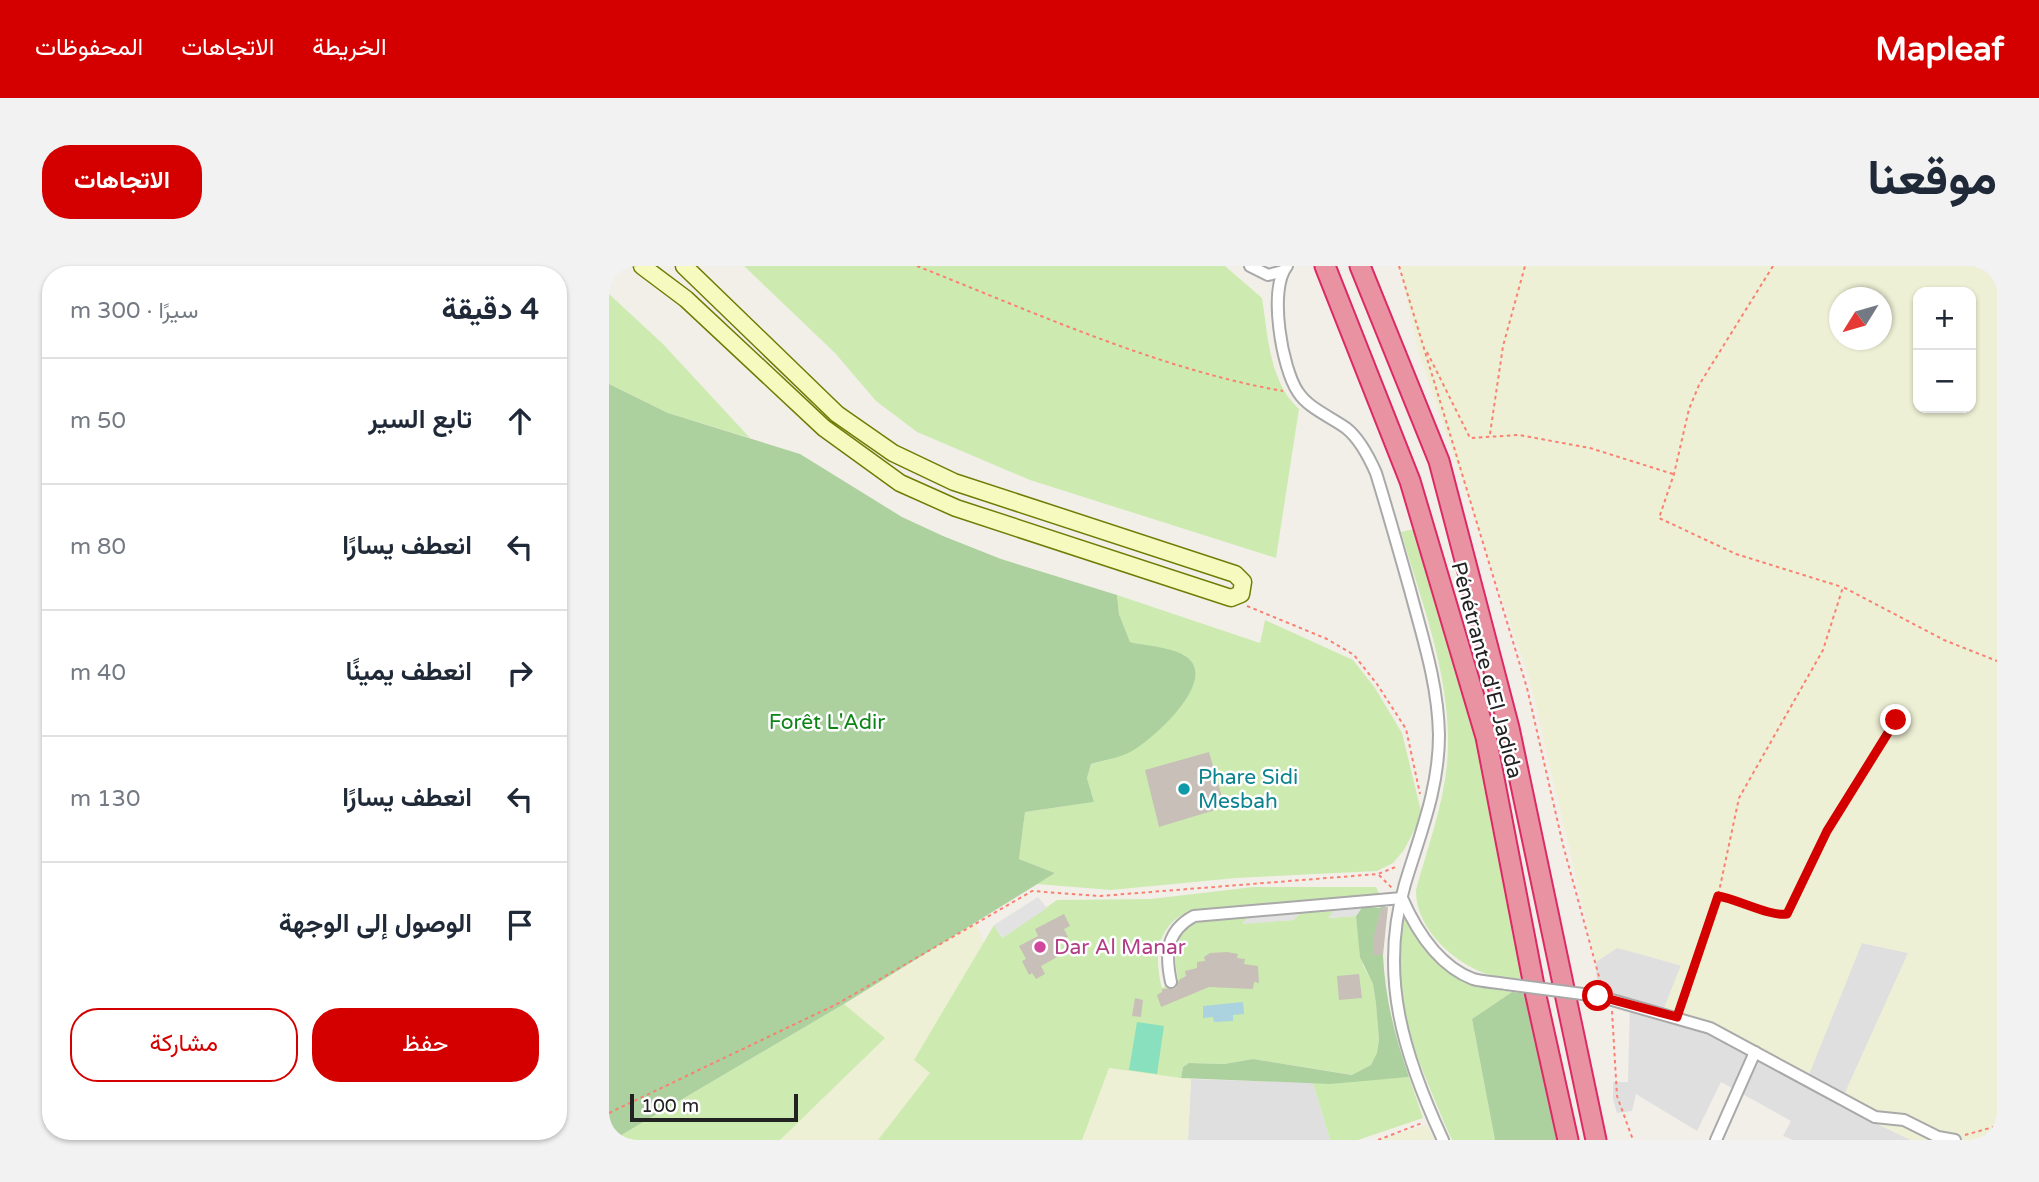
<!DOCTYPE html>
<html lang="ar">
<head>
<meta charset="utf-8">
<style>
	:root { --surface:#fff; --page:#f2f2f3; --text:#1f2937; --muted:#747a83; --line:#e0e1e3; --accent:#d40000 }
	body { margin:0; font-family:"Varela Round",Vazirmatn,sans-serif; background:var(--page); color:var(--text); direction:rtl }
	.controls { position:absolute; right:21px; top:21px; display:grid; overflow:hidden; border-radius:14px; box-shadow:0 2px 5px #0004 }
	.controls button { width:63px; height:63px; display:grid; place-items:center; padding:0; border:0; border-bottom:2px solid var(--line); background:var(--surface); color:var(--text); font:35px sans-serif }
	.compass { position:absolute; left:1220px; top:21px; width:63px; height:63px; border-radius:50%; background:var(--surface); box-shadow:0 2px 5px #0004; rotate:233deg }
	.scale { position:absolute; left:21px; bottom:18px; width:168px; box-sizing:border-box; padding-left:7px; border:4px solid #222; border-top:0; font-size:19px; line-height:24px; white-space:nowrap; color:#222; -webkit-text-stroke:5px #fff; paint-order:stroke }
	.stop { position:absolute; width:21px; height:21px; margin:-16px; border:5px solid #d40000; border-radius:50%; background:#fff }
	.stop.end { background:#d40000; border-color:#fff; box-shadow:0 2px 7px #0008 }
	.list { margin:0; padding:0; list-style:none }
	h2 { display:flex; justify-content:space-between; align-items:center; height:91px; margin:0; padding:0 28px; font-size:30px }
	h2 small { font-size:23px; font-weight:400; color:var(--muted) }
	.list li { display:grid; grid-template-columns:46px 1fr auto; gap:21px; align-items:center; box-sizing:border-box; height:126px; padding:0 28px; border-top:2px solid var(--line) }
	.list b { display:block; font-size:26px; white-space:nowrap }
	.list em { font-size:23px; font-style:normal; color:var(--muted) }
	.actions { display:flex; gap:14px; padding:21px 28px }
	.actions a { flex:1; padding:16px 0; border:2px solid var(--accent); border-radius:28px; text-align:center; font-size:24px; color:var(--accent) }
	.actions .main { background:var(--accent); color:#fff }
	.icon { flex:none; width:38px; height:38px; fill:none; stroke:currentColor; stroke-width:2; stroke-linecap:round; stroke-linejoin:round }
	.map { position:relative; flex:none; width:1388px; height:874px; overflow:hidden; direction:ltr; border-radius:28px }
	header { display:flex; align-items:center; gap:42px; box-sizing:border-box; height:98px; padding:0 35px; background:var(--accent); color:#fff }
	header strong { font-size:33px }
	nav { display:flex; gap:38px; margin-inline-start:auto; font-size:24px }
	.intro { display:flex; align-items:center; justify-content:space-between; box-sizing:border-box; height:168px; padding:0 42px }
	h1 { margin:0; font-size:49px }
	.button { padding:18px 32px; border-radius:28px; background:var(--accent); color:#fff; font-size:24px; font-weight:700 }
	main { display:flex; gap:42px; padding:0 42px }
	aside { flex:1; background:var(--surface); border-radius:28px; box-shadow:0 2px 5px #0004 }
	.map>svg:first-child { display:block }
	.residential { fill:#e0dfdf }
	.farmland { fill:#eef0d5; fill-rule:evenodd }
	.grass { fill:#cdebb0 }
	.forest { fill:#add19e }
	.pitch { fill:#88e0be }
	.parking { fill:#e2e2e2 }
	.water { fill:#aad3df }
	.building { fill:#c7bfb8 }
	.lines { fill:none; stroke-linecap:round; stroke-linejoin:round }
	.street-casing { stroke:#a9a9a9; stroke-width:14 }
	.secondary-casing { stroke:#707d05; stroke-width:19 }
	.highway-casing { stroke:#dc2a67; stroke-width:23 }
	.path { stroke:#fa8072; stroke-width:2; stroke-dasharray:3.5 3.5; stroke-linecap:butt }
	.street { stroke:#fff; stroke-width:10 }
	.secondary { stroke:#f7fabf; stroke-width:16 }
	.highway { stroke:#e892a2; stroke-width:19 }
	.street-bridge-casing { stroke:#a9a9a9; stroke-width:14; stroke-linecap:butt }
	.street-bridge { stroke:#fff; stroke-width:10 }
	.route { stroke:#d40000; stroke-width:9 }
	.culture-dot { fill:#0f9aa8; stroke:#fff; stroke-width:2.5 }
	.hotel-dot { fill:#d1479c; stroke:#fff; stroke-width:2.5 }
	.labels { text-anchor:middle; stroke-width:5; stroke-linejoin:round; paint-order:stroke }
	.street-label { font-size:21px; fill:#222; stroke:#fff }
	.park-label { font-size:21px; fill:#0c8416; stroke:#fff }
	.culture-label { font-size:21px; fill:#0d838f; stroke:#fff; text-anchor:start }
	.hotel-label { font-size:21px; fill:#b23c85; stroke:#fff; text-anchor:start }
</style>
</head>
<body>
<header>
<strong>Mapleaf</strong>
<nav><a>الخريطة</a><a>الاتجاهات</a><a>المحفوظات</a></nav>
</header>
<div class="intro"><h1>موقعنا</h1><a class="button">الاتجاهات</a></div>
<main>
<div class="map">
<svg width="1388" height="874" viewBox="0 0 1388 874">
	<rect width="100%" height="100%" fill="#f2efe9"/>
	<g class="residential">
		<path d="M1253,677L1300,687L1231,840L1302,874H1184L1174,870L1182,855L1112,816L1088,865L1027,828L1023,845L1008,847L1004,833V816H1019L1021,738L988,729L987,696L1008,681L1073,700Z"/>
		<path d="M582,813L704,817L721,874H579Z"/>
	</g>
	<g class="farmland">
		<path d="M791,0H1388V874H1302L1230,840L1299,687L1253,677L1197,816L1105,765L1053,747L1072,699L1008,682L987,696L921,415L808,81ZM1309,26H1362V142H1309ZM1230,32H1272V74H1230Z"/>
		<path d="M366,656L375,676L306,794L322,807L269,874H171L276,772L235,738Z"/>
		<path d="M499,802L582,813L579,874H473Z"/>
		<path d="M818,859L825,874H770Z"/>
	</g>
	<g class="grass">
		<path d="M135,0H616L653,32C659,69 660,116 690,143L667,292L421,214L308,166L267,135L226,87Z"/>
		<path d="M0,28L54,78L141,172L59,147L0,118Z"/>
		<path d="M809,262L863,444L919,713C907,712 893,712 881,709C845,698 806,662 807,624C818,583 834,540 838,498C845,418 814,341 792,266Z"/>
		<path d="M508,329L651,377L656,354L744,394L766,422L793,467L812,545L810,555L795,584L784,597L768,605L627,612L502,624L428,618L446,607L410,593L416,546L485,536L478,512L482,498L503,493L576,389L521,376L510,348Z"/>
		<path d="M644,621H767L771,629L746,635L579,646C547,660 545,692 553,722L569,713C557,651 591,653 640,650L634,657L684,654L692,646L725,645L720,652L747,650L754,699L764,718L767,738L770,774L769,787L762,799L744,809L644,793L615,798L580,797L574,801L572,812L500,802L473,874H269L321,807L305,794L385,659L393,672L448,634L542,633Z"/>
		<path d="M795,653C805,660 812,673 820,683C845,709 868,720 903,726L863,753L886,874H843L837,861C814,804 782,742 790,679C791,670 791,660 795,653Z"/>
		<path d="M235,738L276,772L171,874H4Z"/>
		<path d="M800,811L814,852L749,874H721L704,817Z"/>
	</g>
	<g class="forest">
		<path d="M0,118L59,147L191,188L293,251L334,270L392,293L508,329L510,348L521,376C537,380 566,381 579,392C608,416 544,473 523,485C510,492 496,494 482,498L478,512L485,536L416,546L410,593L446,607L235,738L4,874H0Z"/>
		<path d="M776,638L777,651L770,650L765,689H774C776,732 786,770 800,811L721,818L572,812L574,801L580,797L615,798L644,793L743,809L762,799L768,787L770,774L767,738L764,718L751,691L747,650L754,640L770,642Z"/>
		<path d="M903,726L921,728L953,874H886L863,753Z"/>
	</g>
	<path class="pitch" d="M528,756L555,760L548,808L520,804Z"/>
	<g class="parking">
		<path d="M429,631L438,642L393,672L385,659Z"/>
		<path d="M754,640L747,650L719,652L726,643Z"/>
		<path d="M694,644L684,654L633,658L643,647Z"/>
	</g>
	<path class="water" d="M634,736L635,748L624,749V755L605,756L604,751L594,752V740Z"/>
	<g class="building">
		<path d="M600,486L616,541L550,561L536,504Z"/>
		<path d="M779,641L774,689H765L764,674L772,642Z"/>
		<path d="M455,648L461,660L455,663L459,671L449,676L451,681L447,684L450,690L432,700L436,708L427,713L423,707L420,709L413,695L417,693L410,680L429,670L426,663Z"/>
		<path d="M618,686L629,688L628,692L636,693L635,698L649,700L650,717L645,716L644,723L600,721L552,741L548,729L553,726V723L567,722L570,714L577,710L576,705L588,702V696L596,695L595,691L601,687Z"/>
		<path d="M750,708L753,732L730,734L728,710Z"/>
		<path d="M526,732L534,734L532,751L523,750Z"/>
	</g>
	<g class="lines">
		<g class="street-casing">
			<g id="street">
				<path d="M641,0L659,9L674,5"/>
				<path d="M678,0C659,23 673,103 689,126C699,142 722,151 737,162C751,173 760,191 767,207C779,246 790,285 801,324C814,373 829,418 830,469C830,523 811,568 796,618C769,710 795,790 834,874"/>
				<path d="M562,716C556,688 557,665 585,650L793,632C807,664 830,700 864,713C874,716 887,716 897,718"/>
				<path d="M989,730L1101,762L1266,851L1295,854L1329,871L1346,874"/>
				<path d="M1107,874L1146,786"/>
			</g>
		</g>
		<g class="secondary-casing">
			<path id="secondary" d="M33,0L77,33L215,162L291,217L347,242L622,332L632,328L634,316L626,308L345,216L284,187L228,148L75,0"/>
		</g>
		<g class="highway-casing">
			<g id="highway">
				<path d="M716,0L801,215L877,471L927,730L959,874"/>
				<path d="M751,0L830,195L900,462L987,874"/>
			</g>
		</g>
		<g class="path">
			<path d="M308,0C424,46 552,104 674,125"/>
			<path d="M790,0L918,422L954,579L992,718"/>
			<path d="M1164,0L1090,119L1080,143L1065,208L1050,252L1127,288L1233,321"/>
			<path d="M818,86L861,172L910,169L981,182L1064,208"/>
			<path d="M881,168L894,80L916,0"/>
			<path d="M638,340L718,373L745,389L768,418L797,463L811,528"/>
			<path d="M770,609L783,622"/>
			<path d="M1110,630C1129,634 1163,652 1178,648L1218,565L1281,461L1295,447"/>
			<path d="M1071,741L1109,630L1130,532L1214,384L1234,321L1335,374L1388,395"/>
			<path d="M1003,745L1008,830L1024,874"/>
			<path d="M0,847L228,738L423,625L491,630L769,608L789,600"/>
			<path d="M1356,869L1388,860"/>
			<path d="M769,874L813,857"/>
		</g>
		<use href="#street" class="street"/>
		<use href="#secondary" class="secondary"/>
		<use href="#highway" class="highway"/>
		<g class="street-bridge-casing">
			<path id="street-bridge" d="M897,718L989,730"/>
		</g>
		<use href="#street-bridge" class="street-bridge"/>
	</g>
	<g class="lines">
		<path class="route" d="M989,730L1068,751L1109,630C1128,633 1162,651 1178,648L1218,565L1287,454"/>
	</g>
	<circle class="culture-dot" cx="575" cy="523" r="7"/>
	<circle class="hotel-dot" cx="431" cy="681" r="7"/>
	<g class="labels">
		<g class="street-label">
			<text transform="translate(878 404) rotate(75)" y="7">Pénétrante d'El Jadida</text>
		</g>
		<g class="park-label">
			<text x="218" y="463">Forêt L'Adir</text>
		</g>
		<g class="culture-label">
			<text x="589" y="518">Phare Sidi<tspan x="589" dy="24">Mesbah</tspan></text>
		</g>
		<g class="hotel-label">
			<text x="445" y="688">Dar Al Manar</text>
		</g>
	</g>
</svg>
<div class="controls">
<button>+</button>
<button>−</button>
</div>
<svg class="compass" viewBox="-18 -18 36 36"><path d="M0-13l5 13h-10z" fill="#e53935"/><path d="M0 13l5-13h-10z" fill="#747a83"/></svg>
<div class="scale">100 m</div>
<div class="stop" style="left:989px;top:730px"></div>
<div class="stop end" style="left:1287px;top:454px"></div>
</div>
<aside>
<h2>4 دقيقة<small>سيرًا · 300 m</small></h2>
<ul class="list">
<li><svg class="icon" aria-label="ahead" viewBox="0 0 24 24"><path d="M12 20V5M6 11l6-6 6 6"/></svg><div><b>تابع السير</b></div><em>50 m</em></li>
<li><svg class="icon" aria-label="left" viewBox="0 0 24 24"><path d="M17 20v-9H6M10 6l-5 5 5 5"/></svg><div><b>انعطف يسارًا</b></div><em>80 m</em></li>
<li><svg class="icon" aria-label="right" viewBox="0 0 24 24"><path d="M7 20v-9h11M14 6l5 5-5 5"/></svg><div><b>انعطف يمينًا</b></div><em>40 m</em></li>
<li><svg class="icon" aria-label="left" viewBox="0 0 24 24"><path d="M17 20v-9H6M10 6l-5 5 5 5"/></svg><div><b>انعطف يسارًا</b></div><em>130 m</em></li>
<li><svg class="icon" aria-label="arrive" viewBox="0 0 24 24"><path d="M6 21V4h12l-3 4 3 4H6"/></svg><div><b>الوصول إلى الوجهة</b></div></li>
</ul>
<div class="actions"><a class="main">حفظ</a><a>مشاركة</a></div>
</aside>
</main>
</body>
</html>
